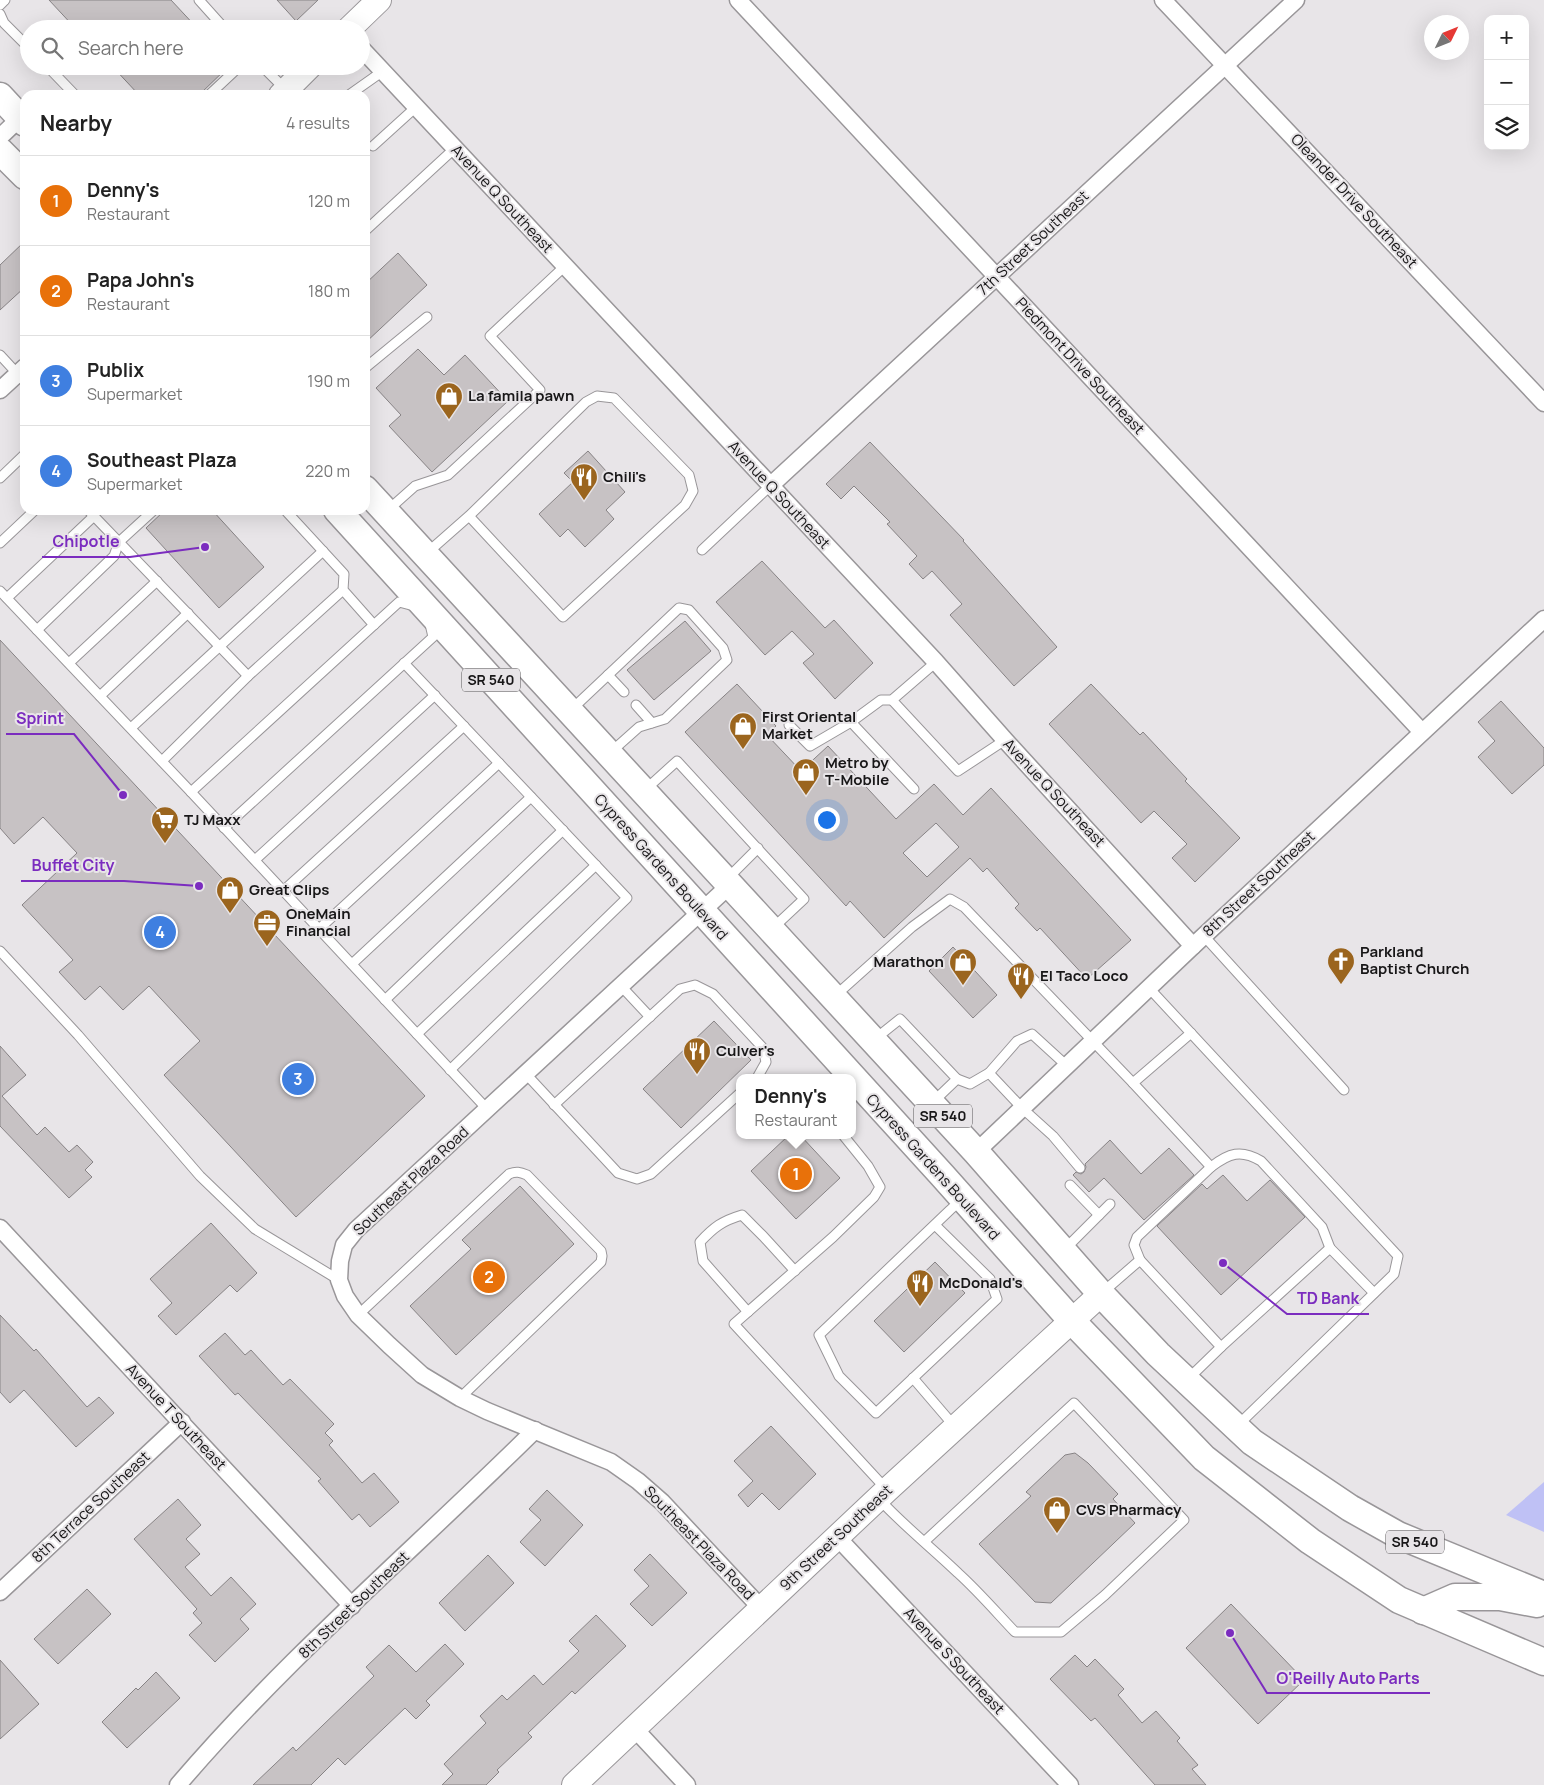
<!DOCTYPE html>
<html lang="en">
<head>
<meta charset="utf-8">
<style>
	:root { --surface:#fff; --page:#f2f2f2; --text:#222; --muted:#767676; --line:#e0e0e0; --accent:#111827 }
	body { margin:0; font-family:Manrope,sans-serif; background:var(--page); color:var(--text) }
	.controls { position:absolute; right:15px; top:15px; display:grid; overflow:hidden; border-radius:10px; box-shadow:0 5px 20px #0002 }
	.controls button { width:45px; height:45px; display:grid; place-items:center; padding:0; border:0; border-bottom:1px solid var(--line); background:var(--surface); color:var(--text); font:25px sans-serif }
	.compass { position:absolute; left:1424px; top:15px; width:45px; height:45px; border-radius:50%; background:var(--surface); box-shadow:0 5px 20px #0002; rotate:47deg }
	.you { position:absolute; left:826px; top:819px; width:18px; height:18px; margin:-12px; border:4px solid #fff; border-radius:50%; background:#1a73e8; box-shadow:0 0 0 8px #1a73e833 }
	.badge { display:grid; place-items:center; width:32px; height:32px; border-radius:50%; background:var(--accent); color:#fff; font-size:16px; font-weight:700 }
	.pin { position:absolute; translate:-50% -50%; border:2px solid #fff; box-shadow:0 1px 5px #0006 }
	.popup { position:absolute; left:736px; top:1074px; width:120px; height:65px; box-sizing:border-box; display:grid; place-content:center; border-radius:10px; background:var(--surface); filter:drop-shadow(0 1px 4px #0005); font-size:16px; white-space:nowrap; color:var(--muted) }
	.popup b { font-size:19px; color:var(--text) }
	.popup::after { content:''; position:absolute; left:50%; top:100%; margin-left:-10px; border:10px solid transparent; border-top-color:var(--surface) }
	.list { margin:0; padding:0; list-style:none }
	h2 { display:flex; justify-content:space-between; align-items:center; height:65px; margin:0; padding:0 20px; font-size:21px }
	h2 small { font-size:16px; font-weight:400; color:var(--muted) }
	.list li { display:grid; grid-template-columns:32px 1fr auto; gap:15px; align-items:center; box-sizing:border-box; height:90px; padding:0 20px; border-top:1px solid var(--line) }
	.list b { display:block; font-size:19px; white-space:nowrap }
	.list p { margin:0; font-size:16px; white-space:nowrap; color:var(--muted) }
	.list em { font-size:16px; font-style:normal; color:var(--muted) }
	.icon { flex:none; width:28px; height:28px; fill:none; stroke:currentColor; stroke-width:2; stroke-linecap:round; stroke-linejoin:round }
	.map { position:relative; flex:none; width:1544px; height:1785px; overflow:hidden }
	.search { position:absolute; background:var(--surface); box-shadow:0 5px 20px #0002; left:20px; top:20px; width:350px; height:55px; display:flex; align-items:center; gap:12px; box-sizing:border-box; padding:0 18px; border-radius:28px; color:var(--muted); font-size:19px }
	.panel { position:absolute; background:var(--surface); box-shadow:0 5px 20px #0002; left:20px; top:90px; width:350px; height:425px; border-radius:15px }
	.map>svg:first-child { display:block }
	.water { fill:#bfc1f5 }
	.building { fill:#c7c2c4; stroke:#878385; fill-rule:evenodd }
	.lines { fill:none; stroke-linecap:round; stroke-linejoin:round }
	.lane-casing { stroke:#999699; stroke-width:11 }
	.street-casing { stroke:#999699; stroke-width:19 }
	.secondary-casing { stroke:#999699; stroke-width:26 }
	.primary-casing { stroke:#999699; stroke-width:29 }
	.lane { stroke:#fff; stroke-width:9 }
	.street { stroke:#fff; stroke-width:16 }
	.secondary { stroke:#fff; stroke-width:24 }
	.primary { stroke:#fff; stroke-width:26 }
	.labels { text-anchor:middle; stroke-width:4; stroke-linejoin:round; paint-order:stroke }
	.shield { fill:#e8e5e8; stroke:#565556; stroke-width:1 }
	.shield-label { font-size:14px; font-weight:bold; fill:#181718 }
	.street-label { font-size:15px; fill:#181718; stroke:#e8e5e8 }
	.poi-label { font-size:15px; font-weight:bold; fill:#181718; stroke:#e8e5e8; text-anchor:start }
	.leader { fill:none; stroke:#7b2cbf; stroke-width:2 }
	.callout-dot { fill:#7b2cbf; stroke:#e8e5e8; stroke-width:2 }
	.callout-label { font-size:16px; text-anchor:middle; font-weight:bold; fill:#7b2cbf; stroke:#e8e5e8; stroke-width:4; stroke-linejoin:round; paint-order:stroke }
</style>
</head>
<body>
<div class="map">
<svg width="1544" height="1785" viewBox="0 0 1544 1785">
	<rect width="100%" height="100%" fill="#e8e5e8"/>
	<path class="water" d="M1544,1482V1532L1506,1515Z"/>
	<g class="building">
		<path d="M49,0H171L198,29H76Z"/>
		<path d="M277,0H318L296,21Z"/>
		<path d="M112,66H229L199,95H139Z"/>
		<path d="M25,241V287L0,310V265Z"/>
		<path d="M398,253L427,285L365,343V284Z"/>
		<path d="M418,349L444,375L465,355L508,401L432,472L389,426L401,415L376,388Z"/>
		<path d="M870,442L964,540L963,541L1057,647L1014,686L950,615L962,604L932,571L923,579L909,564L917,556L887,524L890,522L854,486L841,499L826,484Z"/>
		<path d="M588,451L625,492L606,510L614,519L585,547L568,529L560,537L539,514L573,482L564,473Z"/>
		<path d="M165,510H212L264,567L219,608L146,528Z"/>
		<path d="M762,561L825,628L834,620L873,663L835,699L803,663L814,654L792,631L765,655L716,602Z"/>
		<path d="M685,621L711,651L654,700L627,670Z"/>
		<path d="M0,640L425,1096L296,1217L164,1075L200,1041L149,986L123,1010L100,986L85,1000L59,972L73,960L22,905L77,853L43,817L14,844L0,828Z"/>
		<path d="M737,684L776,726L767,735L801,771L828,746L896,819L934,784L963,815L991,788L1131,940L1087,979L1040,928L1037,931L1015,908L1019,904L987,868L983,872L970,858L884,938L850,901L846,906L685,732ZM936,823L959,847L927,877L903,853Z"/>
		<path d="M1091,684L1140,735L1143,732L1187,779L1185,781L1240,838L1195,882L1172,858L1187,844L1154,811L1141,823L1049,724Z"/>
		<path d="M1501,701L1544,748V765L1512,794L1478,757L1495,741L1478,722Z"/>
		<path d="M953,947L997,995L973,1018L929,971Z"/>
		<path d="M714,1021L751,1060L681,1128L643,1089Z"/>
		<path d="M0,1046L26,1075L2,1096L37,1135L45,1127L69,1152L77,1145L93,1162L85,1170L92,1177L69,1198L0,1126Z"/>
		<path d="M789,1135H800L840,1178L796,1219L751,1171Z"/>
		<path d="M1110,1140L1141,1174L1169,1148L1194,1175L1144,1220L1104,1178L1089,1192L1073,1175L1076,1172L1081,1174L1084,1172L1086,1167L1085,1164Z"/>
		<path d="M1223,1175L1247,1201L1270,1180L1305,1217L1221,1295L1157,1226L1202,1184L1207,1189Z"/>
		<path d="M520,1186L574,1244L456,1355L410,1306L471,1249L462,1240Z"/>
		<path d="M211,1223L257,1273L237,1292L230,1285L176,1335L158,1316L172,1303L150,1279Z"/>
		<path d="M935,1262L965,1293L904,1352L874,1321Z"/>
		<path d="M0,1315L34,1351L36,1349L87,1407L99,1397L114,1413L76,1447L24,1390L10,1403L0,1392Z"/>
		<path d="M225,1333L245,1355L251,1350L283,1385L290,1379L334,1424L325,1433L333,1441L329,1445L362,1483L374,1473L399,1502L370,1527L359,1514L352,1520L318,1481L321,1479L238,1393L235,1395L199,1356Z"/>
		<path d="M771,1426L816,1474L779,1510L762,1493L748,1507L738,1495L753,1481L734,1461Z"/>
		<path d="M1075,1453L1088,1463L1118,1494L1113,1499L1135,1523L1051,1603L1035,1602L979,1544L1031,1496L1026,1492L1065,1455Z"/>
		<path d="M547,1490L583,1525L545,1566L520,1542L541,1520L529,1509Z"/>
		<path d="M178,1499L201,1525L186,1539L200,1554L185,1567L211,1596L231,1577L256,1604L240,1619L249,1629L215,1662L189,1635L202,1623L193,1613L197,1609L134,1539Z"/>
		<path d="M650,1554L687,1593L652,1626L630,1604L649,1586L634,1570Z"/>
		<path d="M488,1555L514,1583L465,1631L439,1603Z"/>
		<path d="M87,1589L111,1614L58,1664L34,1639Z"/>
		<path d="M1231,1604L1304,1680L1258,1724L1186,1648Z"/>
		<path d="M596,1615L626,1646L575,1694L572,1691L528,1733L532,1737L497,1770L499,1772L486,1785H442L453,1774L444,1764L486,1723L480,1716L502,1695L507,1700L534,1675L543,1685L579,1651L569,1641Z"/>
		<path d="M445,1644L464,1664L426,1701L430,1705L416,1719L405,1708L345,1765L338,1758L311,1785H253L293,1747L296,1751L374,1676L366,1667L389,1645L416,1672Z"/>
		<path d="M1075,1655L1087,1667L1095,1659L1124,1689L1118,1695L1142,1723L1156,1711L1180,1738L1177,1741L1198,1765L1192,1769L1206,1785H1155L1095,1718L1091,1721L1050,1679Z"/>
		<path d="M0,1660L39,1704L0,1739Z"/>
		<path d="M156,1672L180,1698L127,1748L102,1722L136,1688L138,1690Z"/>
	</g>
	<g class="lines">
		<g class="lane-casing">
			<g id="lane">
				<path d="M199,0L225,29"/>
				<path d="M0,5L5,0"/>
				<path d="M0,14L4,23L29,48"/>
				<path d="M47,66L75,95"/>
				<path d="M262,66L285,89"/>
				<path d="M209,95L240,66"/>
				<path d="M349,95L383,71"/>
				<path d="M373,146L416,107"/>
				<path d="M365,231L455,148"/>
				<path d="M0,355L25,382"/>
				<path d="M365,368L427,317"/>
				<path d="M0,478L25,454"/>
				<path d="M88,510L248,676"/>
				<path d="M285,510L344,574L343,590L374,625"/>
				<path d="M388,510L415,486L448,475L540,390L490,336L565,266"/>
				<path d="M0,543L35,510"/>
				<path d="M702,550L770,486"/>
				<path d="M427,553L469,516L586,402L597,396L614,398L689,475L693,491L685,505L563,617L469,516"/>
				<path d="M0,591L191,792L487,1109"/>
				<path d="M7,598L94,516"/>
				<path d="M37,630L114,556L119,542L154,510"/>
				<path d="M69,663L157,581"/>
				<path d="M404,663L627,898L450,1070"/>
				<path d="M608,675L624,692"/>
				<path d="M100,696L188,613"/>
				<path d="M892,700L958,771L1005,740"/>
				<path d="M636,705L652,723"/>
				<path d="M572,709L679,608L689,610L723,648L727,660L665,719L639,727L611,752"/>
				<path d="M851,722L914,789"/>
				<path d="M789,725L810,746L851,722L881,700H892L936,662"/>
				<path d="M131,728L323,551"/>
				<path d="M162,761L248,676L343,590"/>
				<path d="M645,790L677,761L804,899L773,928"/>
				<path d="M191,792L399,602L414,606"/>
				<path d="M224,828L433,637L430,624"/>
				<path d="M255,860L435,695"/>
				<path d="M726,880L758,848"/>
				<path d="M283,891L464,726"/>
				<path d="M319,929L499,763"/>
				<path d="M1204,936L1344,1090"/>
				<path d="M0,951L78,1035L200,1176L255,1229L339,1280"/>
				<path d="M352,964L531,797"/>
				<path d="M621,986L650,1017"/>
				<path d="M1149,988L1398,1256L1394,1274L1237,1426"/>
				<path d="M835,996L912,927L950,899L964,907L1133,1083L1191,1033"/>
				<path d="M385,1000L563,830"/>
				<path d="M417,1034L596,865"/>
				<path d="M875,1039L900,1019L957,1079L934,1101"/>
				<path d="M1067,1066L1032,1034L1017,1041L989,1073L1022,1108L1053,1136L1080,1168"/>
				<path d="M526,1074L618,1173L637,1179L651,1174L740,1093"/>
				<path d="M957,1079L970,1084L989,1073"/>
				<path d="M1133,1083L1211,1167"/>
				<path d="M554,1105L680,989L695,985L713,994L763,1048L766,1062L757,1078"/>
				<path d="M843,1135L868,1166L880,1187L874,1197L833,1237L734,1324L887,1490"/>
				<path d="M1070,1185L1099,1215"/>
				<path d="M935,1225L990,1279L997,1299L876,1413L839,1376L819,1335L950,1210L961,1200"/>
				<path d="M1065,1249L1110,1204"/>
				<path d="M1140,1260L1134,1245L1137,1237L1211,1167C1229,1153 1241,1149 1261,1161L1322,1227L1330,1248"/>
				<path d="M1103,1292L1140,1260L1221,1347L1188,1379"/>
				<path d="M748,1312L703,1261L700,1242C714,1227 722,1221 742,1215L763,1236L795,1271"/>
				<path d="M358,1315L509,1174C516,1171 520,1172 527,1175L601,1251L602,1256L601,1262L460,1398"/>
				<path d="M1221,1347L1330,1248L1374,1293"/>
				<path d="M913,1378L955,1427"/>
				<path d="M879,1499C904,1526 932,1548 958,1573C978,1591 996,1612 1015,1632H1061L1105,1595L1184,1520L1074,1403L924,1542"/>
			</g>
		</g>
		<g class="street-casing">
			<g id="street">
				<path d="M738,0L1422,732"/>
				<path d="M1163,0L1544,403"/>
				<path d="M361,48L936,662L1005,740L1193,946"/>
				<path d="M0,137L20,118"/>
				<path d="M0,390L25,367"/>
				<path d="M770,486L1296,0"/>
				<path d="M730,885L356,1230L344,1245L340,1261L339,1280L345,1296L358,1315L389,1345L422,1375L460,1398L487,1411L611,1462L638,1481L662,1502L761,1608"/>
				<path d="M976,1152L1193,946L1544,619"/>
				<path d="M0,1228L352,1606"/>
				<path d="M837,1537L1070,1785"/>
				<path d="M0,1592L182,1422"/>
				<path d="M634,1728L687,1785"/>
				<path d="M178,1785C287,1657 416,1548 535,1430"/>
			</g>
		</g>
		<g class="secondary-casing">
			<g id="secondary">
				<path d="M349,29L379,0"/>
				<path d="M281,95L310,66"/>
				<path d="M574,1785L887,1490L1101,1294"/>
			</g>
		</g>
		<g class="primary-casing">
			<g id="primary">
				<path d="M0,96L25,123"/>
				<path d="M0,151L25,176"/>
				<path d="M365,489L976,1152L1101,1294L1158,1354L1252,1442L1350,1508L1398,1535L1544,1595"/>
				<path d="M337,510L942,1175L1072,1321L1204,1458L1310,1541L1399,1600L1544,1662"/>
				<path d="M1423,1611L1455,1597H1500L1537,1604"/>
			</g>
		</g>
		<use href="#lane" class="lane"/>
		<use href="#street" class="street"/>
		<use href="#secondary" class="secondary"/>
		<use href="#primary" class="primary"/>
	</g>
	<defs>
		<g id="shop-pin" transform="scale(1.4375)"><path d="M0 17L-7.5 6A9.5 9.5 0 1 1 7.5 6Z" fill="#9b651e" stroke="#e8e5e8"/><path d="M-5-2.5h2.3a2.7 3.5 0 0 1 5.4 0H5L5.5 6h-11ZM-1.5-2.5h3a1.5 2.3 0 0 0-3 0Z" fill="#fff"/></g>
		<g id="restaurant-pin" transform="scale(1.4375)"><path d="M0 17L-7.5 6A9.5 9.5 0 1 1 7.5 6Z" fill="#9b651e" stroke="#e8e5e8"/><path d="M-5-6h1v4h1v-4h1v4h1v-4h1v5L-1.5 .5V6h-2V.5L-5-1ZM5-6V6H3V1.5H1.5Q1.5-4 5-6Z" fill="#fff"/></g>
		<g id="supermarket-pin" transform="scale(1.4375)"><path d="M0 17L-7.5 6A9.5 9.5 0 1 1 7.5 6Z" fill="#9b651e" stroke="#e8e5e8"/><path d="M-6-5.5h2.5l.6 2H6L4.5 2H-2.5L-4.4-4H-6ZM-1.5 3.2a1.3 1.3 0 1 0 .1 0ZM3 3.2a1.3 1.3 0 1 0 .1 0Z" fill="#fff"/></g>
		<g id="office-pin" transform="scale(1.4375)"><path d="M0 17L-7.5 6A9.5 9.5 0 1 1 7.5 6Z" fill="#9b651e" stroke="#e8e5e8"/><path d="M-6-3h4V-5.5h4V-3h4V5H-6ZM-1-4.5V-3h2v-1.5ZM-6 0V1H6V0Z" fill="#fff"/></g>
		<g id="church-pin" transform="scale(1.4375)"><path d="M0 17L-7.5 6A9.5 9.5 0 1 1 7.5 6Z" fill="#9b651e" stroke="#e8e5e8"/><path d="M-1.2-6h2.4v3.5h3.3v2.4h-3.3V6h-2.4V-.1h-3.3v-2.4h3.3Z" fill="#fff"/></g>
	</defs>
	<g fill-rule="evenodd">
		<use href="#shop-pin" x="449" y="396"/>
		<use href="#restaurant-pin" x="584" y="477"/>
		<use href="#shop-pin" x="743" y="726"/>
		<use href="#shop-pin" x="806" y="772"/>
		<use href="#supermarket-pin" x="165" y="820"/>
		<use href="#shop-pin" x="230" y="890"/>
		<use href="#office-pin" x="267" y="923"/>
		<use href="#church-pin" x="1341" y="961"/>
		<use href="#shop-pin" x="963" y="962"/>
		<use href="#restaurant-pin" x="1021" y="976"/>
		<use href="#restaurant-pin" x="697" y="1051"/>
		<use href="#restaurant-pin" x="920" y="1283"/>
		<use href="#shop-pin" x="1057" y="1510"/>
	</g>
	<g class="labels">
		<g class="shield">
			<rect x="462" y="668.5" width="58" height="23" rx="4"/>
			<rect x="914" y="1104.5" width="58" height="23" rx="4"/>
			<rect x="1386" y="1530.5" width="58" height="23" rx="4"/>
		</g>
		<g class="shield-label">
			<text x="491" y="685">SR 540</text>
			<text x="943" y="1121">SR 540</text>
			<text x="1415" y="1547">SR 540</text>
		</g>
		<g class="street-label">
			<text transform="translate(502 199) rotate(47)" y="5">Avenue Q Southeast</text>
			<text transform="translate(1354 201) rotate(47)" y="5">Oleander Drive Southeast</text>
			<text transform="translate(1033 243) rotate(-43)" y="5">7th Street Southeast</text>
			<text transform="translate(1080 366) rotate(47)" y="5">Piedmont Drive Southeast</text>
			<text transform="translate(779 495) rotate(47)" y="5">Avenue Q Southeast</text>
			<text transform="translate(1054 793) rotate(47)" y="5">Avenue Q Southeast</text>
			<text transform="translate(661 867) rotate(48)" y="5">Cypress Gardens Boulevard</text>
			<text transform="translate(1259 884) rotate(-43)" y="5">8th Street Southeast</text>
			<text transform="translate(933 1167) rotate(48)" y="5">Cypress Gardens Boulevard</text>
			<text transform="translate(411 1181) rotate(-43)" y="5">Southeast Plaza Road</text>
			<text transform="translate(176 1417) rotate(47)" y="5">Avenue T Southeast</text>
			<text transform="translate(91 1507) rotate(-43)" y="5">8th Terrace Southeast</text>
			<text transform="translate(836 1538) rotate(-43)" y="5">9th Street Southeast</text>
			<text transform="translate(699 1543) rotate(46)" y="5">Southeast Plaza Road</text>
			<text transform="translate(354 1605) rotate(-44)" y="5">8th Street Southeast</text>
			<text transform="translate(954 1661) rotate(47)" y="5">Avenue S Southeast</text>
		</g>
		<g class="poi-label">
			<text x="468" y="401">La famila pawn</text>
			<text x="603" y="482">Chili's</text>
			<text x="762" y="722">First Oriental<tspan x="762" dy="17">Market</tspan></text>
			<text x="825" y="768">Metro by<tspan x="825" dy="17">T-Mobile</tspan></text>
			<text x="184" y="825">TJ Maxx</text>
			<text x="249" y="895">Great Clips</text>
			<text x="286" y="919">OneMain<tspan x="286" dy="17">Financial</tspan></text>
			<text x="1360" y="957">Parkland<tspan x="1360" dy="17">Baptist Church</tspan></text>
			<text x="944" y="967" text-anchor="end">Marathon</text>
			<text x="1040" y="981">El Taco Loco</text>
			<text x="716" y="1056">Culver's</text>
			<text x="939" y="1288">McDonald's</text>
			<text x="1076" y="1515">CVS Pharmacy</text>
		</g>
	</g>
	<path class="leader" d="M205 547L130 557H42M123 795L74 734H6M199 886L124 881H21M1223 1263L1287 1314H1369M1230 1633L1267 1693H1430"/>
	<g class="callout-dot">
		<circle cx="205" cy="547" r="5"/>
		<circle cx="123" cy="795" r="5"/>
		<circle cx="199" cy="886" r="5"/>
		<circle cx="1223" cy="1263" r="5"/>
		<circle cx="1230" cy="1633" r="5"/>
	</g>
	<g class="callout-label">
		<text x="86" y="547">Chipotle</text>
		<text x="40" y="724">Sprint</text>
		<text x="73" y="871">Buffet City</text>
		<text x="1328" y="1304">TD Bank</text>
		<text x="1348" y="1684">O'Reilly Auto Parts</text>
	</g>
</svg>
<div class="controls">
<button>+</button>
<button>−</button>
<button><svg class="icon" aria-label="layers" viewBox="0 0 24 24"><path d="M12 4l9 5-9 5-9-5zM3 14l9 5 9-5"/></svg></button>
</div>
<svg class="compass" viewBox="-18 -18 36 36"><path d="M0-13l5 13h-10z" fill="#e53935"/><path d="M0 13l5-13h-10z" fill="#767676"/></svg>
<div class="you"></div>
<div class="pin badge" style="left:796px;top:1174px;background:#e8710a">1</div>
<div class="popup"><b>Denny's</b>Restaurant</div>
<div class="pin badge" style="left:489px;top:1277px;background:#e8710a">2</div>
<div class="pin badge" style="left:298px;top:1079px;background:#3f7fe0">3</div>
<div class="pin badge" style="left:160px;top:932px;background:#3f7fe0">4</div>
<div class="search"><svg class="icon" aria-label="search" viewBox="0 0 24 24"><circle cx="10" cy="10" r="6"/><path d="M15 15l6 6"/></svg>Search here</div>
<section class="panel">
<h2>Nearby<small>4 results</small></h2>
<ul class="list">
<li><span class="badge" style="background:#e8710a">1</span><div><b>Denny's</b><p>Restaurant</p></div><em>120 m</em></li>
<li><span class="badge" style="background:#e8710a">2</span><div><b>Papa John's</b><p>Restaurant</p></div><em>180 m</em></li>
<li><span class="badge" style="background:#3f7fe0">3</span><div><b>Publix</b><p>Supermarket</p></div><em>190 m</em></li>
<li><span class="badge" style="background:#3f7fe0">4</span><div><b>Southeast Plaza</b><p>Supermarket</p></div><em>220 m</em></li>
</ul>
</section>
</div>
</body>
</html>
